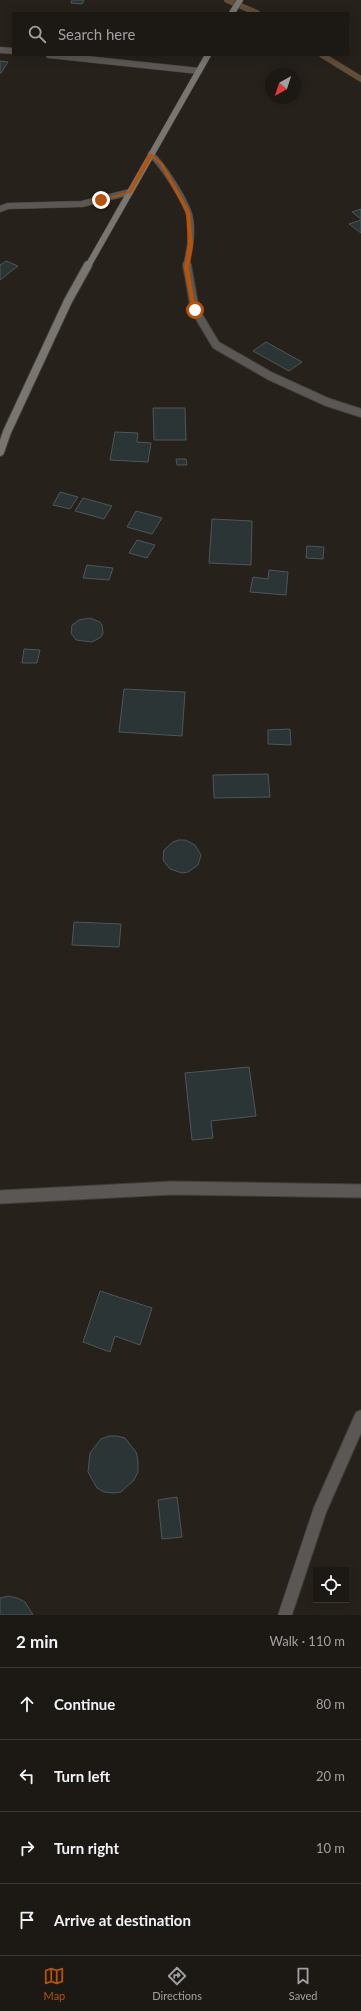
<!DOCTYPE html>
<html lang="en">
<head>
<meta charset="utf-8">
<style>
	:root { --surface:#1c1914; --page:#292622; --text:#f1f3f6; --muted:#a0a0a0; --line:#3a3834; --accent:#b45309 }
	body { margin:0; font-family:Lato,sans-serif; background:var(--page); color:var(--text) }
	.controls { position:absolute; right:12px; bottom:12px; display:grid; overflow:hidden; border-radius:0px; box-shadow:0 2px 10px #0003 }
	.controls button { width:36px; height:36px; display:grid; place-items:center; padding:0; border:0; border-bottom:1px solid var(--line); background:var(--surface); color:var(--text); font:20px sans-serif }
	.compass { position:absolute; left:265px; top:68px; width:36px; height:36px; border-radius:50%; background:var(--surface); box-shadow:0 2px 10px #0003; rotate:219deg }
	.stop { position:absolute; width:12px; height:12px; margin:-9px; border:3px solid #b45309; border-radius:50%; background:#fff }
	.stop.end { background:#b45309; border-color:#fff; box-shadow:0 1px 4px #0008 }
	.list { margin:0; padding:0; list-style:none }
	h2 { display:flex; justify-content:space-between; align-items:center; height:52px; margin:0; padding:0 16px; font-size:17px }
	h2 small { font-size:13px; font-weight:400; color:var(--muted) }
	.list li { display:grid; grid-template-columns:26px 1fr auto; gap:12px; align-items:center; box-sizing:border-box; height:72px; padding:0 16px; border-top:1px solid var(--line) }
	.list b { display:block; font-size:15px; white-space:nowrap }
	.list em { font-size:13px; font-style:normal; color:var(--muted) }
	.icon { flex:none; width:22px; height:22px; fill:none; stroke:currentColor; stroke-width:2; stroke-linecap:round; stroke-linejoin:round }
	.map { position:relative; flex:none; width:361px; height:1615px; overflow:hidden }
	.search { position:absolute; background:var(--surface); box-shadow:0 2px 10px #0003; left:12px; right:12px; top:12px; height:44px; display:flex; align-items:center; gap:10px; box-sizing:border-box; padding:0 14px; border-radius:0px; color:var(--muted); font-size:15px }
	.sheet { height:340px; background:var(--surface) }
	nav { display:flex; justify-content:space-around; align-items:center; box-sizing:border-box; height:56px; border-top:1px solid var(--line); background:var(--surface); font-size:11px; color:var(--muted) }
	nav a { display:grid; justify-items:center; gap:2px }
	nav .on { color:var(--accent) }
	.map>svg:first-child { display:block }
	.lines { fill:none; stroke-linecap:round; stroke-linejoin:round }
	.stream { stroke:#624d39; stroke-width:6 }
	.building { fill:#2b3535; stroke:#4d5758 }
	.street-far2-casing { stroke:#433e38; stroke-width:7 }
	.street-far1-casing { stroke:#433e38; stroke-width:10 }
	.street-casing { stroke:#433e38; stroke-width:15 }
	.secondary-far1-casing { stroke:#433e38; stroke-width:7 }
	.secondary-casing { stroke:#433e38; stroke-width:10 }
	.street-far2 { stroke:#5a5754; stroke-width:6 }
	.street-far1 { stroke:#5a5754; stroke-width:8 }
	.street { stroke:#5a5754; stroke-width:13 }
	.secondary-far1 { stroke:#797570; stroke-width:6 }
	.secondary { stroke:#797570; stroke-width:8 }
	.route { fill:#b45309 }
</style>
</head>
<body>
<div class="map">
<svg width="361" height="1615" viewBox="0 0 361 1615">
	<rect width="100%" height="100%" fill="#26211b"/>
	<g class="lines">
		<g class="stream">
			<path d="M227,0L257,13"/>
			<path d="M322,55L361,79"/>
		</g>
	</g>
	<g class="building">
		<path d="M72,0H84L82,4L71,3Z"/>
		<path d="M0,61L8,62L1,73H0Z"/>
		<path d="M361,209V219L352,212Z"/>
		<path d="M361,220V233L349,224Z"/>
		<path d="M6,261L18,266L0,280V265Z"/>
		<path d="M266,342L302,362L289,371L253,351Z"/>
		<path d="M153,408H185L186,440H154Z"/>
		<path d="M115,432L138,433L137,442L151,443L148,462L110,460Z"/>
		<path d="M176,459H186L187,465H177Z"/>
		<path d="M60,492L78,497L70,509L53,505Z"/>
		<path d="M83,498L112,506L104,519L75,511Z"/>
		<path d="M136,511L162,518L152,534L127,527Z"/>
		<path d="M212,519L252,521L251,565L209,563Z"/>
		<path d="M137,540L155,545L147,558L129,553Z"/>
		<path d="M307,546L324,547L323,559L306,558Z"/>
		<path d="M87,565L113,568L109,580L83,578Z"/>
		<path d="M269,570L288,572L286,595L250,592L253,577L268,579Z"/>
		<path d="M90,618L100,622L102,625L103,633L101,637L92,642L76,640L71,633L72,625L79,620Z"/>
		<path d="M24,649L40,650L37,663H22Z"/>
		<path d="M124,689L185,692L182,736L119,732Z"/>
		<path d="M290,729L291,745L268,744V730Z"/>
		<path d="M268,774L270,797L214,798L213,775Z"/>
		<path d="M178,840H185L195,845L201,855L198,865L188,872L182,873L170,869L163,860L164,850L173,842Z"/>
		<path d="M74,922L121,924L119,947L72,945Z"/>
		<path d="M249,1067L256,1116L211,1121L213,1138L192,1140L185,1073Z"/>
		<path d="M100,1291L152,1308L140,1345L115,1336L110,1352L83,1342Z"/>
		<path d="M109,1436H117L125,1438L136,1452L138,1461V1472L134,1480L121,1492L113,1493L104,1492L97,1488L88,1472L90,1453L101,1439Z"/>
		<path d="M177,1497L182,1537L162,1539L158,1500Z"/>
		<path d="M8,1596L17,1598L25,1602L33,1615H0V1598Z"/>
	</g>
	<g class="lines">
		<g class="street-far2-casing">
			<g id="street-far2">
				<path d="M0,50L13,51"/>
				<path d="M49,55L199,71"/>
				<path d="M151,154C164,167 181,194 188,211C194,227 190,250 186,266"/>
				<path d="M0,209L8,206L82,204L130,192"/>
			</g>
		</g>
		<g class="street-far1-casing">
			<path id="street-far1" d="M187,265L195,310L216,345L270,376L327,402L361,413"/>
		</g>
		<g class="street-casing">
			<g id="street">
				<path d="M0,1197L172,1188L361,1191"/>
				<path d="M285,1615L320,1510L361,1417"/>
			</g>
		</g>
		<g class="secondary-far1-casing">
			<g id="secondary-far1">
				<path d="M232,13L240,0"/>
				<path d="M88,266L208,55"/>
			</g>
		</g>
		<g class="secondary-casing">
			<path id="secondary" d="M0,452L7,432L68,301L88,265"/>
		</g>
		<use href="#street-far2" class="street-far2"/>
		<use href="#street-far1" class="street-far1"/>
		<use href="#street" class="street"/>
		<use href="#secondary-far1" class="secondary-far1"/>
		<use href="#secondary" class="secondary"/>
	</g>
	<path class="route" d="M149,154H152L163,164L190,212L193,245L189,268L196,311L192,310L184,268L188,245L186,212L160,164L152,157L131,193L101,201L99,200L128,192Z"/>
</svg>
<div class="controls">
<button><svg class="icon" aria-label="locate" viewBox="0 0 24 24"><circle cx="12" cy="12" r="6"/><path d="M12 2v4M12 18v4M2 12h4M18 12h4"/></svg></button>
</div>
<svg class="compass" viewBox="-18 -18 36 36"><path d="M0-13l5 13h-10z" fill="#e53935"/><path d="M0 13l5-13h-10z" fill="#a0a0a0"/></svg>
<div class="stop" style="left:195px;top:310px"></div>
<div class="stop end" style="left:101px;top:200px"></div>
<div class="search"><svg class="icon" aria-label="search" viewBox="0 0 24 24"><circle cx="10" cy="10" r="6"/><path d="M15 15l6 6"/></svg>Search here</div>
</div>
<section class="sheet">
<h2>2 min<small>Walk · 110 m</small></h2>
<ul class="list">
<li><svg class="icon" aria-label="ahead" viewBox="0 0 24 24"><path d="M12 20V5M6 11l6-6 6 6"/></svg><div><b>Continue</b></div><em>80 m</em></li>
<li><svg class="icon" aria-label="left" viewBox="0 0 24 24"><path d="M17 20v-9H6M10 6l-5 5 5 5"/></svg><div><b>Turn left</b></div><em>20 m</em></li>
<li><svg class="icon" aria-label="right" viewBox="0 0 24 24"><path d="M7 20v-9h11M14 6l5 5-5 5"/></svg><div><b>Turn right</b></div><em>10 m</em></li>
<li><svg class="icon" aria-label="arrive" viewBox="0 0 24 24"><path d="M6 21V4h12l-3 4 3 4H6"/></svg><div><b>Arrive at destination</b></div></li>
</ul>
</section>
<nav>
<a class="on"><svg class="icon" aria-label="map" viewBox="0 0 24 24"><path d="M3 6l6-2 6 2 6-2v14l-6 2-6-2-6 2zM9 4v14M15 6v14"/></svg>Map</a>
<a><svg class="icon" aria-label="directions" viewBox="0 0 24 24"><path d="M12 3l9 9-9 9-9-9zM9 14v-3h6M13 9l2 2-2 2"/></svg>Directions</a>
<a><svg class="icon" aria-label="saved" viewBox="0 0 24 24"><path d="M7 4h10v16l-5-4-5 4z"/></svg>Saved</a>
</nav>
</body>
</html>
